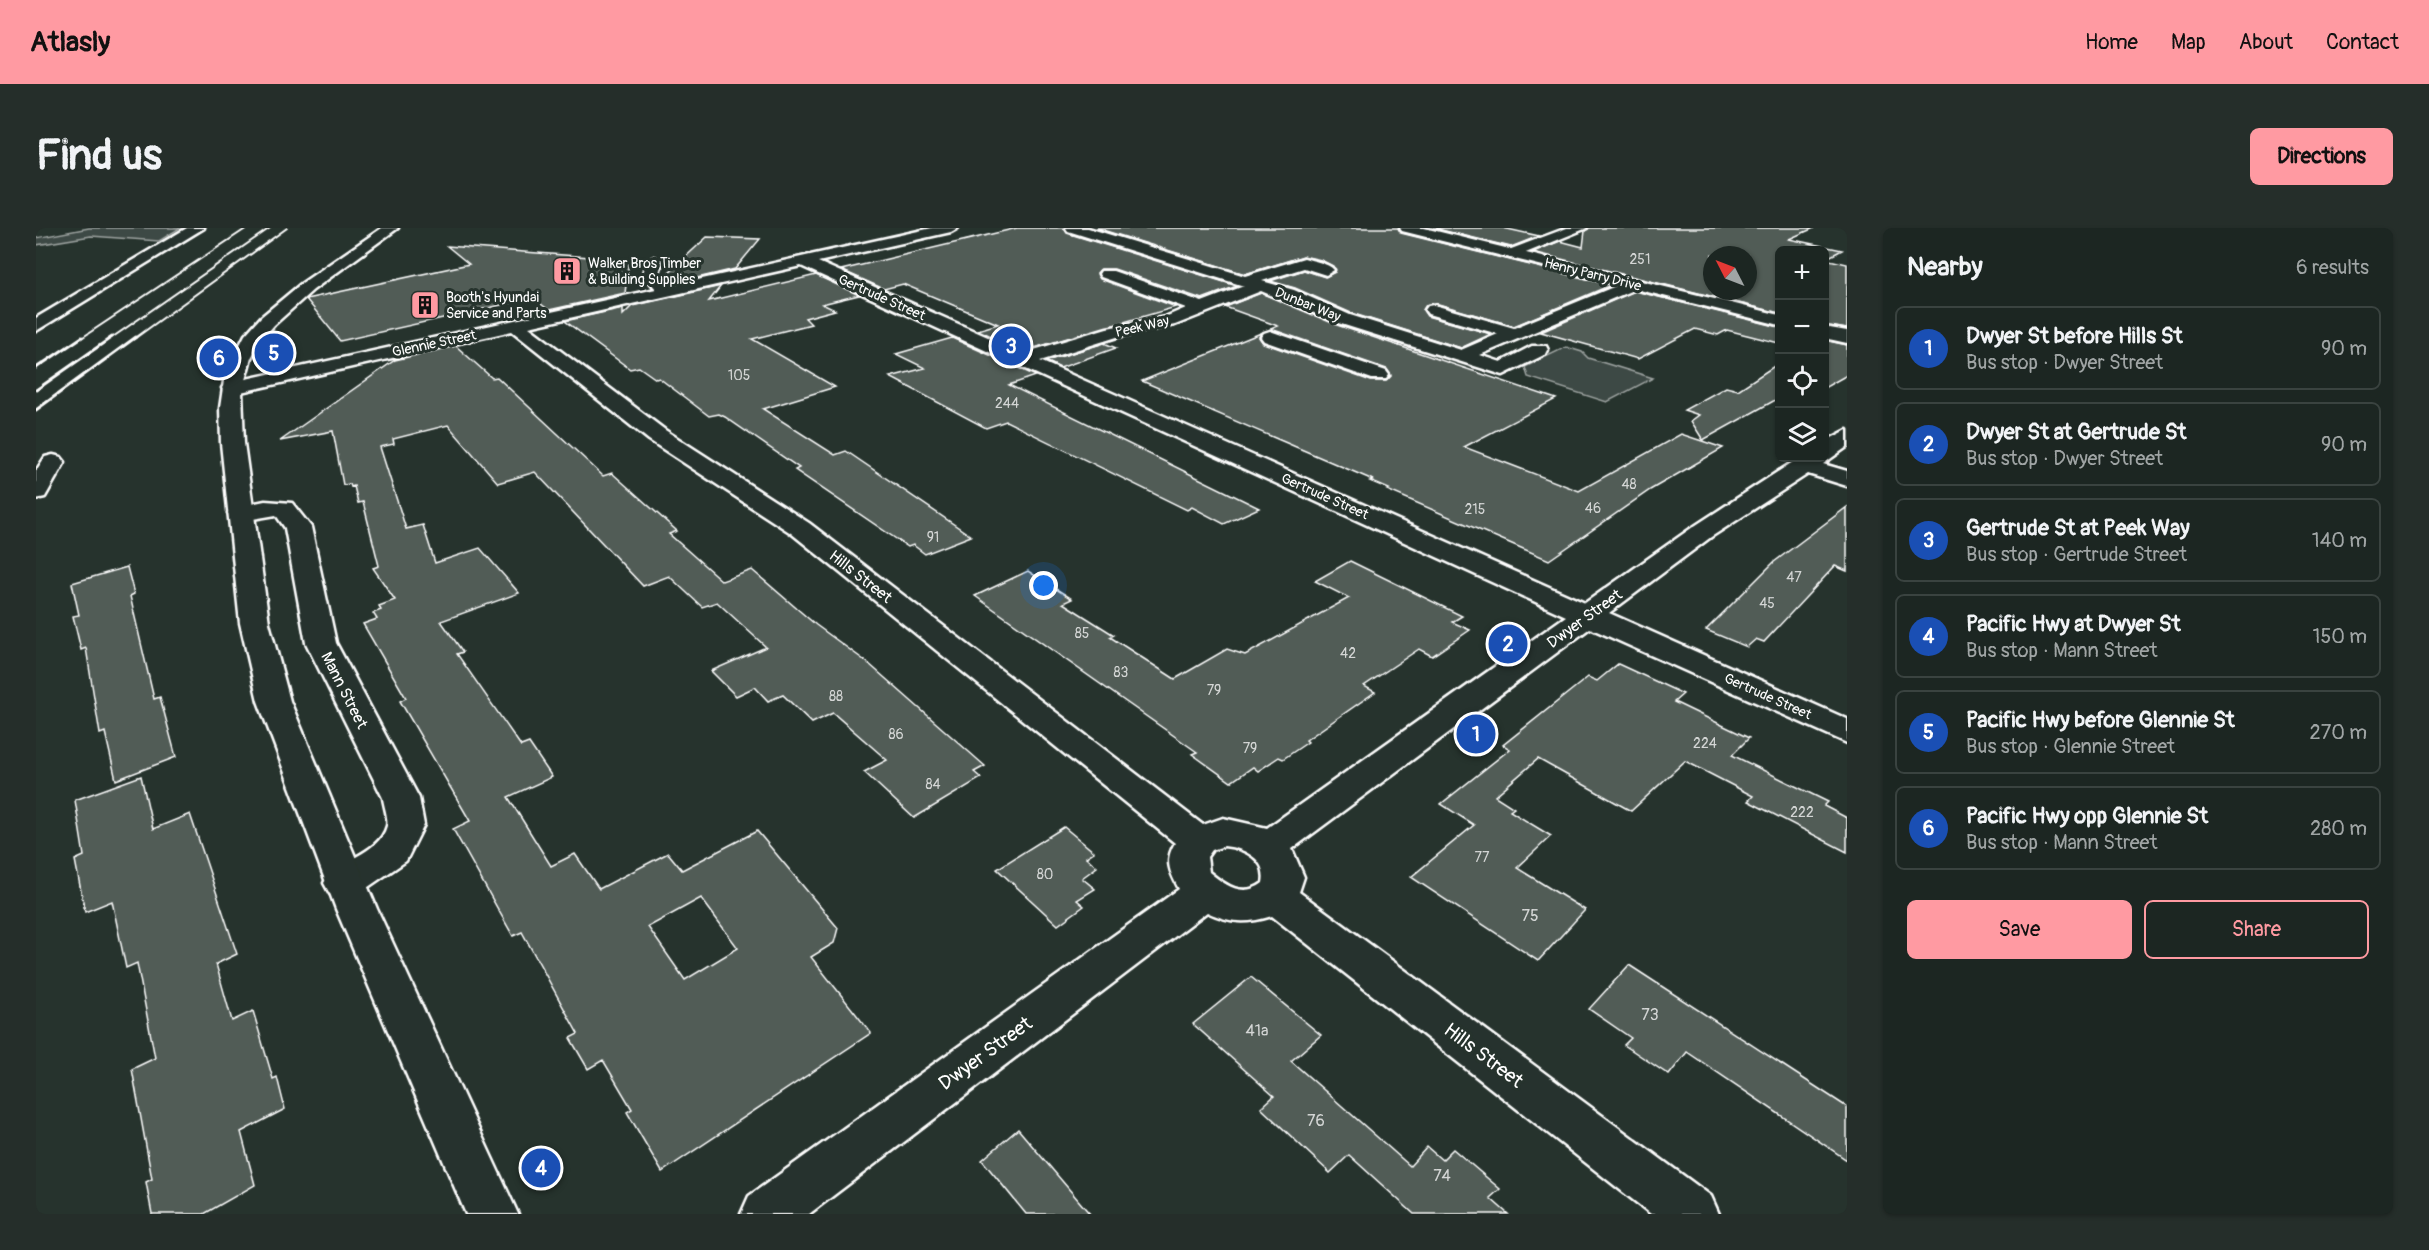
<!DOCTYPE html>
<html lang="en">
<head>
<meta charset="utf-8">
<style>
	:root { --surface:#1c2622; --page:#252e2a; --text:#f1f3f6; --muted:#a0a5a5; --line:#3a4340; --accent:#ff9aa2 }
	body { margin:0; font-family:Pangolin,sans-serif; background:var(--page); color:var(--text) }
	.controls { position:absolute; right:18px; top:18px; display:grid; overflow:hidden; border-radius:9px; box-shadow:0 2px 4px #0004 }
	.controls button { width:54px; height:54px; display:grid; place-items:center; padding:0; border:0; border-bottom:2px solid var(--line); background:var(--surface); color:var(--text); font:30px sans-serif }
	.compass { position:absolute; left:1667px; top:18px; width:54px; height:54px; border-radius:50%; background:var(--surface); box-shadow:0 2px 4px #0004; rotate:312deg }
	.you { position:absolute; left:1008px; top:358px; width:21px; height:21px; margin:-15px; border:4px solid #fff; border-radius:50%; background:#1a73e8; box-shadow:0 0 0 9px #1a73e833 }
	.badge { display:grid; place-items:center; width:39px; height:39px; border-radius:50%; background:var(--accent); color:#fff; font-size:20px; font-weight:700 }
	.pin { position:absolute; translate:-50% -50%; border:3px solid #fff; box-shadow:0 2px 6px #0006 }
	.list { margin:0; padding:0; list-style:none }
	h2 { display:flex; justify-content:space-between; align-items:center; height:78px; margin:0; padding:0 24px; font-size:26px }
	h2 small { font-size:20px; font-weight:400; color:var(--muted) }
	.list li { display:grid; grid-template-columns:39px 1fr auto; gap:18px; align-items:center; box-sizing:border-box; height:84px; margin:0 12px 12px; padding:0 12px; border:2px solid var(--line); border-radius:9px }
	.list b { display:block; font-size:22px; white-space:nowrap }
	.list p { margin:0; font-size:20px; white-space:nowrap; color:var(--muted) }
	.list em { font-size:20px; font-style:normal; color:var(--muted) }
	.actions { display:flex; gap:12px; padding:18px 24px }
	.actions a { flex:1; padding:14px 0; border:2px solid var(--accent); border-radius:9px; text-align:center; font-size:21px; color:var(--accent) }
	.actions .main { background:var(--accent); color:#111 }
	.icon { flex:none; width:33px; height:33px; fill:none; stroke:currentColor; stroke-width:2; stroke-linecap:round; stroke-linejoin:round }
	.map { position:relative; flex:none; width:1811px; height:986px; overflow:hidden; border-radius:9px }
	header { display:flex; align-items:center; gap:36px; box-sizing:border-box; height:84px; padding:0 30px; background:var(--accent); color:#111 }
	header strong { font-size:28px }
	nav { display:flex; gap:33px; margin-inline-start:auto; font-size:21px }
	.intro { display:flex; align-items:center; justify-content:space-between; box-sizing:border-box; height:144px; padding:0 36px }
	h1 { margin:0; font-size:42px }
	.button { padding:15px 27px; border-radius:9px; background:var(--accent); color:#111; font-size:21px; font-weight:700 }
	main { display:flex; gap:36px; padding:0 36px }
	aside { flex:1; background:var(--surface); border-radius:9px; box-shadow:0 2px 4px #0004 }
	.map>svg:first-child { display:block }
	.green { fill:#3e4944; stroke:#9ea4a2; stroke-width:1.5 }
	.building { fill:#515c57; stroke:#fff; stroke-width:1.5; fill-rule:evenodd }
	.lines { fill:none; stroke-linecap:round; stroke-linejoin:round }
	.minor-casing { stroke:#fff; stroke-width:5 }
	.major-casing { stroke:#fff; stroke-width:5 }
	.minor { fill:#26332d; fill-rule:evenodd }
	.major { fill:#26332d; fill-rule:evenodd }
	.rail-far1 { stroke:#fff; stroke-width:2 }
	.rail { stroke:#fff; stroke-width:3 }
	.labels { text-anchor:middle; stroke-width:6; stroke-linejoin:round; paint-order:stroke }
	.number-label { font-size:14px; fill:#d4d6d5 }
	.far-poi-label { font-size:14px; fill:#fff; stroke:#26332d; text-anchor:start }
	.far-street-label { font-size:14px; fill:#fff; stroke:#26332d }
	.street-label { font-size:16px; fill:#fff; stroke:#26332d }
	.near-number-label { font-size:16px; fill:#d4d6d5 }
	.near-street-label { font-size:20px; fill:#fff; stroke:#26332d }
</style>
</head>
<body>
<header>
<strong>Atlasly</strong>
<nav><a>Home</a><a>Map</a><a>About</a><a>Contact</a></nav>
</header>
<div class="intro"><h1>Find us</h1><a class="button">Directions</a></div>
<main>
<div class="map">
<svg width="1811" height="986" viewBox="0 0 1811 986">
	<rect width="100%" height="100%" fill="#26332d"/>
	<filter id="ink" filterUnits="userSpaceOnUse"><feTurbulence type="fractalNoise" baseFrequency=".0167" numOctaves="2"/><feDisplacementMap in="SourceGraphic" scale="12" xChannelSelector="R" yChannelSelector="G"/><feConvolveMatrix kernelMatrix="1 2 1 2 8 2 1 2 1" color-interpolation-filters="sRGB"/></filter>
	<g filter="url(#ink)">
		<g class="green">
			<path d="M53,0H144L123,13L55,8L0,17V10Z"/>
			<path d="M1530,119L1546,124L1552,130L1617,150L1571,174L1492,149L1489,139Z"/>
		</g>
		<g class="building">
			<path d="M981,0H1028L1031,5L1201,58L1166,71L1078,41H1065L1061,45L1064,51L1140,79L988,123L942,102L962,96L867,56L848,61L805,42Z"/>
			<path d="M1060,0H1362L1365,5L1575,57L1478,98L1399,75L1390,77L1387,82L1391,88L1455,106L1425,120L1315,85L1259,60L1234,53L1268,42L1289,49L1299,44L1297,38L1285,32L1267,28L1209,46Z"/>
			<path d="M1397,0H1467L1503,8L1475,19Z"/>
			<path d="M1553,0H1778L1753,11L1806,22L1789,31L1811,36V101L1788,97V22H1743V85L1497,24L1524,13L1547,19L1549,3ZM1676,27H1712V63H1676Z"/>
			<path d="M671,9L724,11L699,41L640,55L630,47Z"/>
			<path d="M411,18L593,32L589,65L513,82L497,70L304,113L270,71L433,36Z"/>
			<path d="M780,47L823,67L786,76L799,82L769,90L775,96L716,111L799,159L727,181L799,227L810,223L935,308L889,326L877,317L872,319L759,242L763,240L689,189L683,186L673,188L623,150L620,151L603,139L594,141L529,93L587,80V87L596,78L685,58L673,73Z"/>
			<path d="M1599,63L1743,99V115L1691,102L1682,107L1659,101L1602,131L1505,104Z"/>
			<path d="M1225,65L1301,97L1520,171L1428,219L1543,263L1645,206L1687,220L1614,262L1513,332L1351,262L1353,261L1334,253L1337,252L1106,153L1225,105L1223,109L1227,115L1335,153H1350L1355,148L1351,141L1235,101L1242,98L1189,79Z"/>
			<path d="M916,110L1000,148L973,157L1223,280L1188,296L1156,279L1151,282L970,193L950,200L854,149L889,140L860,126Z"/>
			<path d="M1788,112L1811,117V147L1788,160Z"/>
			<path d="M1068,115L1080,120L1024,140L1010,133Z"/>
			<path d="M420,118L456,150L461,149L567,248L576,245L641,303L633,306L686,353L716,342L780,397L832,435L949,538L938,544L945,550L878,590L828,544L851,532L797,485L776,495L747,467L732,473L719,459L700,468L675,443L730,419L681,374L666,379L633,348L607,358L499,244L462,255L412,197L357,211L358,216L344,219L370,301L387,297L399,335L444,320L483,365L405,393L427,424L421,426L485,518L493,515L516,549L472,569L515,638L539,626L563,661L632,625L646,642L721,603L802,700L798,715L775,729L835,805L626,944L591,884L596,881L567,832L552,841L534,810L542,806L486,704L477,708L417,601L434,593L364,473L370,470L327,396L341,391L337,385L345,382L343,378L359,372L337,340L343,338L327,274L322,275L318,258L315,259L314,256L307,257L297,203L244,213L359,132ZM665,670L702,720L649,752L612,699Z"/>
			<path d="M1743,135V170L1667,212L1655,193L1663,187L1648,182L1690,159L1702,162Z"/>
			<path d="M1811,279V343L1799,338L1728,414L1720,411L1711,419L1670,402L1738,334Z"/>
			<path d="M1314,333L1426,388L1416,394L1434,402L1396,428L1383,421L1328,458L1339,464L1270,512L1272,514L1247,531L1243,529L1222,543L1217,539L1195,554L1156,526L1161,524L939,368L992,343L1036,371L1027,375L1078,407L1074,409L1139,451L1191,421L1209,427L1313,370L1279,353Z"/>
			<path d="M91,339L98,366L94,368L118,471L124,469L140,529L80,552L69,504L64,506L50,420L45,422L37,388L43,387L36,355Z"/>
			<path d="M1582,436L1647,466L1638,474L1713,510L1696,527L1792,574L1788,578L1811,590V624L1712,573L1717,568L1649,533L1595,583L1502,531L1459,568L1478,580L1474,583L1515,608L1481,640L1549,682L1502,733L1375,649L1438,597L1405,576L1474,521L1467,517L1552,449L1561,453Z"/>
			<path d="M105,548L117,601L154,586L201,726L180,736L196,793L217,783L237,851L241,849L249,881L205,904L219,957L168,986H116L110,954L116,951L96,841L119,830L101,735L90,740L76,673L49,684L39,632L48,628L39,572Z"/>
			<path d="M1028,599L1058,624L1050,629L1061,639L1046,650L1059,661L1041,672L1048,678L1022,697L961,641Z"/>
			<path d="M1593,737L1811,879V932L1651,824L1633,847L1588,817L1595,810L1553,781Z"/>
			<path d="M1215,749L1285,807L1255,833L1374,938L1391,919L1406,932L1417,921L1464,961L1454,970L1472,986H1378L1313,927L1294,945L1225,880L1238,868L1157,796Z"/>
			<path d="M982,901L1054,986H990L946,932Z"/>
		</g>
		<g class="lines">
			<g class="minor-casing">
				<g id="minor">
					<path d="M151,0H168L0,103V90Z"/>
					<path d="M896,0H922L915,4L782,34L988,125L1071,100L1129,89L1150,80L1065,49L1063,46L1065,43H1077L1166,74L1208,58L1032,3L1030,0H1052L1209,48L1268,30C1277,33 1292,35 1298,42L1290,47L1268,40L1226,53L1258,62L1314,87L1425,122L1462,106L1392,86L1389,82L1392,78L1398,77L1478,100L1592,53H1604L1606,56L1604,59L1444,127L1465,134L1496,118H1510L1512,122L1510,126L1467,147L1302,95L1225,63L1139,97L1081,109L1004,133L1549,375L1657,299L1760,232L1788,230V214L1811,202V219L1787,236L1811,243V258L1772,246L1675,309L1573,385L1811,491V515L1554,400L1256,621L1268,649L1263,664L1675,968L1683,986H1615L1236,688C1210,696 1195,695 1171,684L773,986H705L713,968L1143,661C1134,644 1128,633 1139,615L755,305L613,212L476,103L196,166L189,164L186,160L189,156L196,154L620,61L607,46L610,34L618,29L626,34L623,45L639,57ZM765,38L1530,388L1231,600L1187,590L1167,597L773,295L629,202L493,99ZM1188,618C1208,620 1232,631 1227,655C1207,670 1190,658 1173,644L1171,629L1176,622Z"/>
					<path d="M1531,0H1551L1480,29H1470L1467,26L1470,23Z"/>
					<path d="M1234,103L1350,143L1353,147L1350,151H1336L1228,113L1225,109L1228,105Z"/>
					<path d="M17,227L25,229L29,234L9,269L0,271V243L9,229Z"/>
					<path d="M229,273L256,275L275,299L300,415L383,570L388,597L370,633L322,666L308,670L294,666L288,655C302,630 343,627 351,598C353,591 348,578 347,570L270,415L249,300L240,287L205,293L196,290L192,285L196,280Z"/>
				</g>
			</g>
			<g class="major-casing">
				<g id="major">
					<path d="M346,0H362L277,62L238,97L224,113L215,130L206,163L208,215L233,395L254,473L341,681L482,986H430L300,681L222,473L204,395L185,215L184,180L189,146L209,107L225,89L266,55Z"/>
					<path d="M1364,0H1388L1744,87V97L1366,3Z"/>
					<path d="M1788,99L1811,103V115L1788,110Z"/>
				</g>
			</g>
			<use href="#minor" class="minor"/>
			<use href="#major" class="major"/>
			<g class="rail-far1">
				<path d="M44,111L211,0"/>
				<path d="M74,111L234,0"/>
				<path d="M98,111L251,0"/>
			</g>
			<g class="rail">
				<path d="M0,140L46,109"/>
				<path d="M0,162L76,109"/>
				<path d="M0,182L100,109"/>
			</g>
		</g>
	</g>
	<defs>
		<g id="building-square" transform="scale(1.5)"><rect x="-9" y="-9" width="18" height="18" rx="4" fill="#ff9aa2" stroke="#26332d"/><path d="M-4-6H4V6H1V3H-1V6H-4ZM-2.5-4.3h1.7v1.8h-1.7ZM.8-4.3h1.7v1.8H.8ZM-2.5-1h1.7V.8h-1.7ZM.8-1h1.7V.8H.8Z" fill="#111"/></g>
	</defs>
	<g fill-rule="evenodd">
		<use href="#building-square" x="531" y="43"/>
		<use href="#building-square" x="389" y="77"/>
	</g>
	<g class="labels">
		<g class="number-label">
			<text x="1604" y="36">251</text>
			<text x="703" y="152">105</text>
			<text x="971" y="180">244</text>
			<text x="1593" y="261">48</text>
			<text x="1557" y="285">46</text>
			<text x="1439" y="286">215</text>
			<text x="897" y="314">91</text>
			<text x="1758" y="354">47</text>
			<text x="1731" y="380">45</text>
			<text x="1046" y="410">85</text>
			<text x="1312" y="430">42</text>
			<text x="1085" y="449">83</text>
			<text x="1178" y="467">79</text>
			<text x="800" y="473">88</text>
			<text x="860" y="511">86</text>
			<text x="1669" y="520">224</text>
			<text x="1214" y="525">79</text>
			<text x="897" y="561">84</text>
			<text x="1766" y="589">222</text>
			<text x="1446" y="634">77</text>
			<text x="1009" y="651">80</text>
		</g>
		<g class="far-poi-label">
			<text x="552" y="40">Walker Bros Timber<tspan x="552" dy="16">&amp; Building Supplies</tspan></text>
			<text x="410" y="74">Booth's Hyundai<tspan x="410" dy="16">Service and Parts</tspan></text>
		</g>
		<g class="far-street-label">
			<text transform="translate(1557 46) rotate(14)" y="5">Henry Parry Drive</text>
			<text transform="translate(846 69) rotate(24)" y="5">Gertrude Street</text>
			<text transform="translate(1272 76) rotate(22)" y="5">Dunbar Way</text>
			<text transform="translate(1106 98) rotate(-13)" y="5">Peek Way</text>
			<text transform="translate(398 115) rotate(-12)" y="5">Glennie Street</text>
			<text transform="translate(1289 268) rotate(24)" y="5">Gertrude Street</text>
			<text transform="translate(1732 468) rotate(24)" y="5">Gertrude Street</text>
		</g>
		<g class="street-label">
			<text transform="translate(825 348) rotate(38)" y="6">Hills Street</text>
			<text transform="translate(1548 390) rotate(-36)" y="6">Dwyer Street</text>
			<text transform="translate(309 462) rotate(63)" y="6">Mann Street</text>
		</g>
		<g class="near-number-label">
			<text x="1494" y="693">75</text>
			<text x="1614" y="792">73</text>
			<text x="1221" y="808">41a</text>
			<text x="1280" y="898">76</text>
			<text x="1406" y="953">74</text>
		</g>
		<g class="near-street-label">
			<text transform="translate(949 825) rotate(-36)" y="7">Dwyer Street</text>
			<text transform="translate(1448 827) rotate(37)" y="7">Hills Street</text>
		</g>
	</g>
</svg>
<div class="controls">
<button>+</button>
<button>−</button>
<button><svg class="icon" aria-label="locate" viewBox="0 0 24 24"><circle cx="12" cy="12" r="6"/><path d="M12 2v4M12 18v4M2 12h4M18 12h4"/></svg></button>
<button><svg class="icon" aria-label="layers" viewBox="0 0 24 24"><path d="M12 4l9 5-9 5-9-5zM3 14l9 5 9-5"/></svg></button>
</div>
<svg class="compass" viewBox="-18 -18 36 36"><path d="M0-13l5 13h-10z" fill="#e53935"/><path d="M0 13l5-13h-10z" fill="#a0a5a5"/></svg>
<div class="you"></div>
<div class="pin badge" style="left:1440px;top:506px;background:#1a4fb4">1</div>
<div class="pin badge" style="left:1472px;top:416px;background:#1a4fb4">2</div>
<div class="pin badge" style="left:975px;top:118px;background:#1a4fb4">3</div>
<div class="pin badge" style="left:505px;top:940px;background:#1a4fb4">4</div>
<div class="pin badge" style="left:238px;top:125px;background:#1a4fb4">5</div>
<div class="pin badge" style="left:183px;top:130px;background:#1a4fb4">6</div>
</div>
<aside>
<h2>Nearby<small>6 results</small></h2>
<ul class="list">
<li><span class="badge" style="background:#1a4fb4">1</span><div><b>Dwyer St before Hills St</b><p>Bus stop · Dwyer Street</p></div><em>90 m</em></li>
<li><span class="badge" style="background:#1a4fb4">2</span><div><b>Dwyer St at Gertrude St</b><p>Bus stop · Dwyer Street</p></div><em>90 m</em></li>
<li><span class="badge" style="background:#1a4fb4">3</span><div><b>Gertrude St at Peek Way</b><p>Bus stop · Gertrude Street</p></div><em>140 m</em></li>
<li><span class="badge" style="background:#1a4fb4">4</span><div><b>Pacific Hwy at Dwyer St</b><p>Bus stop · Mann Street</p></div><em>150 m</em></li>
<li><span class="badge" style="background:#1a4fb4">5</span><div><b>Pacific Hwy before Glennie St</b><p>Bus stop · Glennie Street</p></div><em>270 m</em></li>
<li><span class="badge" style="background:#1a4fb4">6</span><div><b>Pacific Hwy opp Glennie St</b><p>Bus stop · Mann Street</p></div><em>280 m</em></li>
</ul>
<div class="actions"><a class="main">Save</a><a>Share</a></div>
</aside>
</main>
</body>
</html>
